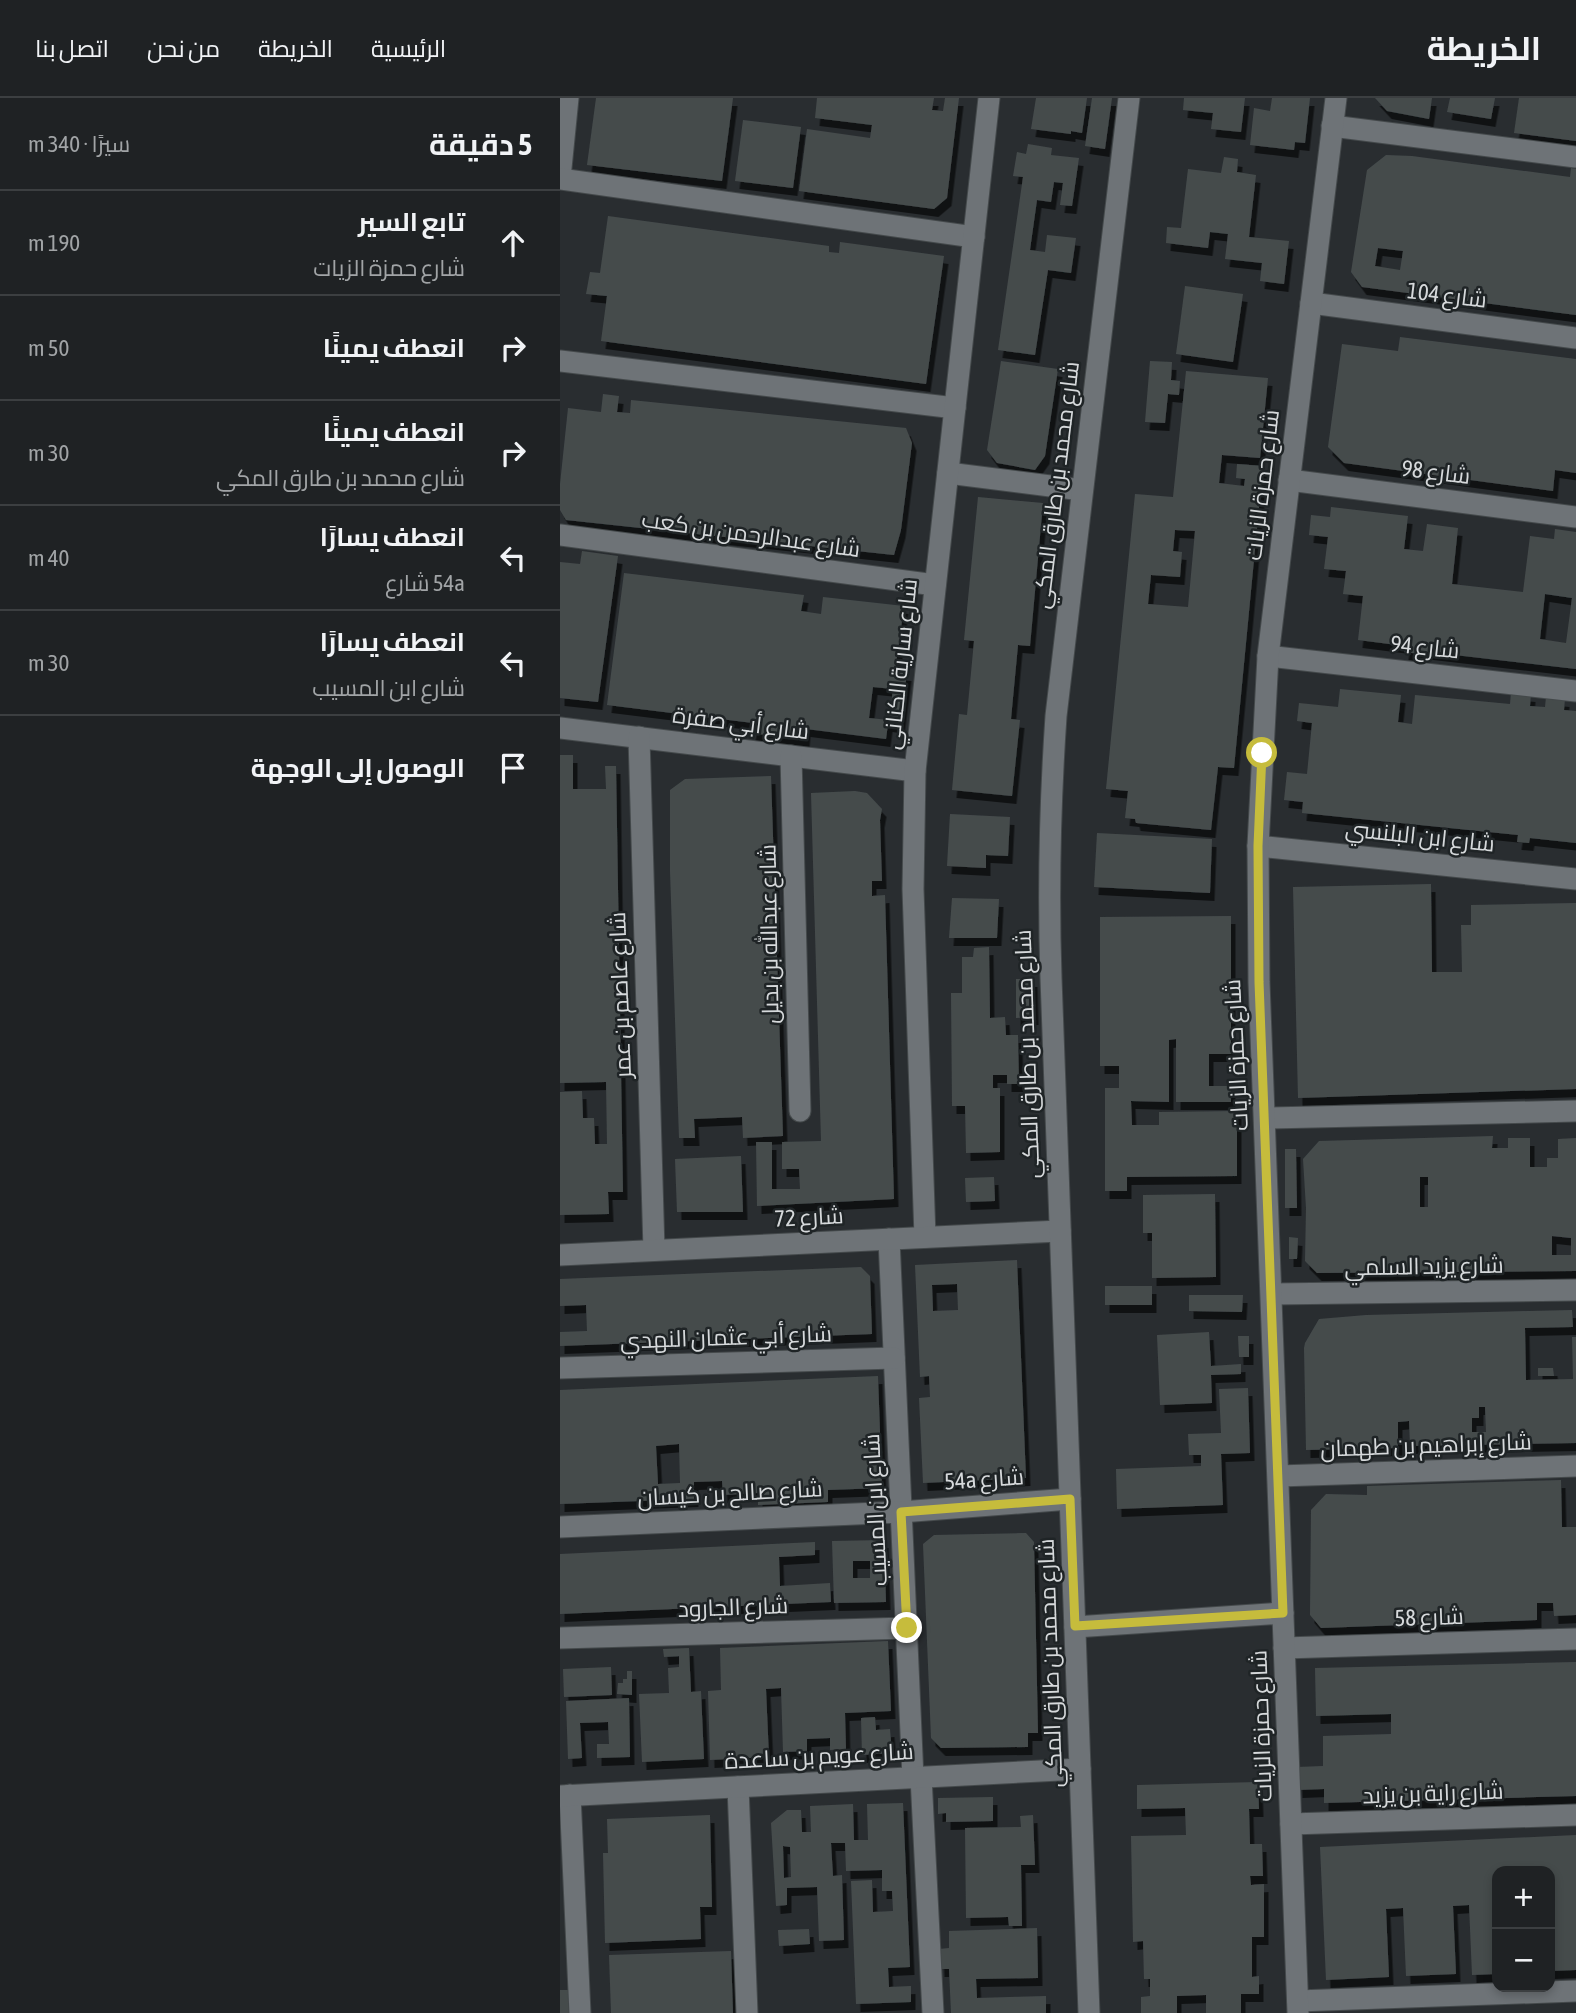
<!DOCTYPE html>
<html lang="ar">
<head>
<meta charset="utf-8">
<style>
	:root { --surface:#1f2224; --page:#2c2f31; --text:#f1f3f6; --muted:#a1a4a6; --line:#3c3f41 }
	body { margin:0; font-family:"Asap Condensed",Cairo,sans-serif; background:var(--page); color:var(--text); direction:rtl }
	.controls { position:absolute; right:21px; bottom:21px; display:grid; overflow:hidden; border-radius:14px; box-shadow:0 4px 10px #0003 }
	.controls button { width:63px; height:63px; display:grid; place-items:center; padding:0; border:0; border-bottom:2px solid var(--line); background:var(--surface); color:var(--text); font:35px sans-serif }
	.stop { position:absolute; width:21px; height:21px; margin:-16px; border:5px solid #c6bc3c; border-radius:50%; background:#fff }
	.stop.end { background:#c6bc3c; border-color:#fff; box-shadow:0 2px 7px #0008 }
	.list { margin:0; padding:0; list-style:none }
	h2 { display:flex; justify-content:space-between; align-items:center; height:91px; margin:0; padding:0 28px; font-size:30px }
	h2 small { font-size:23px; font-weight:400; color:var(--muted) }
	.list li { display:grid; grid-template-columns:46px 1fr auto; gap:21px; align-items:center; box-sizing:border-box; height:105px; padding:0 28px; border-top:2px solid var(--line) }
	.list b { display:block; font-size:26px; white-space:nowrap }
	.list p { margin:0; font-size:23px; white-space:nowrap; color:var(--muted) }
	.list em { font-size:23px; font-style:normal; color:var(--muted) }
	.icon { flex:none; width:38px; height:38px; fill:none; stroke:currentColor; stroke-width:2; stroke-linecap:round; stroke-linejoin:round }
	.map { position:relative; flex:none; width:1016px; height:1915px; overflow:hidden; direction:ltr }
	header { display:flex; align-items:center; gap:42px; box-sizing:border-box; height:98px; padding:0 35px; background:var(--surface); border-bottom:2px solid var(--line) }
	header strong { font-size:33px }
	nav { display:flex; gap:38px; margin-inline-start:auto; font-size:24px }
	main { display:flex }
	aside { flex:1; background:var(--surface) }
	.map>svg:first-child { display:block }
	.building { fill:#454b4c; fill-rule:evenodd; filter:url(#shadow) }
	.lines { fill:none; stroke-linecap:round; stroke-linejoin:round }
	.street-casing { stroke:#44494b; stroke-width:23 }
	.street { stroke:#6e7377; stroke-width:21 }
	.route { stroke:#c6bc3c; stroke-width:9 }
	.labels { text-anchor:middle; stroke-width:5; stroke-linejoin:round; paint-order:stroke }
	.street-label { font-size:23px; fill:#d6d9db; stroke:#1f2426 }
</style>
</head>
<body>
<header>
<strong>الخريطة</strong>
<nav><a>الرئيسية</a><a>الخريطة</a><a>من نحن</a><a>اتصل بنا</a></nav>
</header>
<main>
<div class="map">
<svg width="1016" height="1915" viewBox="0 0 1016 1915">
	<defs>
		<filter id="shadow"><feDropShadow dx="4.5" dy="8" stdDeviation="0" flood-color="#0009"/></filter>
	</defs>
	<rect width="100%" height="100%" fill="#292d30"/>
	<g class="building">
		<path d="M36,0H173L162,83L27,67Z"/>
		<path d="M257,0H374L372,12L383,13L385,0H399L387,100L374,111L239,93L247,31L310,40L312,27L255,20Z"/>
		<path d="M476,0H527L522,35L511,33V36L471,31Z"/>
		<path d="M532,0H552L545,51L525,48Z"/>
		<path d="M624,0H685L681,34L651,31L653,15L623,12Z"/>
		<path d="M712,0H750L745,45L735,44L734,52L690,47L694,10L710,13Z"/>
		<path d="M815,0H872L869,21L827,13Z"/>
		<path d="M890,0H935L931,21L887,14Z"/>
		<path d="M959,0H1016V43L954,35Z"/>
		<path d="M183,22L241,29L233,90L175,83Z"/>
		<path d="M468,46L492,50L491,57L519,60L512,108L500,107L503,85L494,84L491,104L477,102L470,152L485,154L487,137L516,140L511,175L488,172L475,257L438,252L463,79L453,78L457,54L466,56Z"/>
		<path d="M826,57L852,58L1010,79L1011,70L1016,71V217L802,189L791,174L807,72ZM818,150L843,153L840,172L815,168Z"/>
		<path d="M664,59L678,61L677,74L696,77L689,139L729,143L724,186L700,183L702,165L665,161L668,136L650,134L648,150L606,145L607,129L621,130L628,71L661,75Z"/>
		<path d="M48,118L269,148V154L279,155L280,144L384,158L366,286L41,243L47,198L26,196L30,174L40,175Z"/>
		<path d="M625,188L683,196L673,264L616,256Z"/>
		<path d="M840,239L1016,261V375L995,372L993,393L784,365L768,349L782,246L838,253Z"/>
		<path d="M441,263L498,271L485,358L475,372L437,365L427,352Z"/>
		<path d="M590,263L612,264L611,282L620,283L619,297L608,296L605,325L585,324Z"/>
		<path d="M626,273L708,280L700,360L662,357L659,385L684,388L685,381L676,380L677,366L703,368L674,670L658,669L651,732L576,725L575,721L565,720L568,693L546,691L575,396L613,399ZM615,432L635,433L628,509L588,506L591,477L620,479L622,454L613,453Z"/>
		<path d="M43,296L59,298L57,314L70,315L71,302L346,330L352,345L341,432L334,457L6,422L0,412V386L8,310L41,314Z"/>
		<path d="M418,399L483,405L470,548L458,547L451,621L460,622L452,698L392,692L399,616L407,617L414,543L404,542Z"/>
		<path d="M771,409L848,418L844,451L863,453L867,426L898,430L892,486L963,494L970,438L994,441L995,431L1016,434V571L860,553V556L844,554L845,548L798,542L803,498L783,496L786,473L764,471L768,439L749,437L751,417L770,419ZM985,496L1012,500L1006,545L980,541Z"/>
		<path d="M22,453L58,458L38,604L0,600V464L20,466Z"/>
		<path d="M64,475L244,497L241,513L261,516L263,499L344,508L335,574L347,575L340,628L328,626L326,641L246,631L245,642L191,635L193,625L47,607ZM313,589L333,591L329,622L309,620Z"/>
		<path d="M780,591L841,597L838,624L852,626L855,597L950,606L951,594L971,596L970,608L985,609L986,599L1005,601L1004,612L1016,613V745L970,740L969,745L957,744L958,737L742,715L743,704L724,702L727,674L747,676L752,625L737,623L739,605L778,609Z"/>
		<path d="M0,657H13V691H46L45,668H56L63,1094H48L49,1116L0,1117V994L22,993L23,1020H34L35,1046H47L46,984L0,985Z"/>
		<path d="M211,678L223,1038L183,1040L182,1019L134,1021L135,1040H119L110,773V692L125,681Z"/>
		<path d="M295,693L307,695L322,711L320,722L322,783H312V798L325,797L334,1101L197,1108L196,1044H212V1091H240L239,1071H222V1044L261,1043L251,695Z"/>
		<path d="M390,716L450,719L448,758L426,757V770L387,768Z"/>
		<path d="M537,735L652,741L650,795L534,789Z"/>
		<path d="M871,786L872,874H902L901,827H911V807L1016,805V991L738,1000L733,789Z"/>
		<path d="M392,800L439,801L437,840H389Z"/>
		<path d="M671,818V956H649V988H671V1004H616V941L609,942V1004L571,1003L572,1027H599V1014L677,1013V1078L567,1079V1093H545V990H559V968H540V819Z"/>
		<path d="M429,849L430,920L445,919L446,937H458L459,986H447V977H433V990H440V1054L406,1055L405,1008H392L391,895H402V859H413L414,850Z"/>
		<path d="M456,881H473L474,919L456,920Z"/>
		<path d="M933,1038L932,1050H948V1040H970V1069H987V1060H998V1041L1016,1040V1173L757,1175L745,1163L746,1110L743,1061L759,1043ZM860,1079H868V1109H860ZM992,1138L1011,1140V1157H992Z"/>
		<path d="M725,1051H736L737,1110H725Z"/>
		<path d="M181,1058L183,1114H117L115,1061Z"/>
		<path d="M434,1079L435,1103L406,1104L405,1080Z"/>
		<path d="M655,1096L656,1179L592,1180V1135H583V1097Z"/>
		<path d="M729,1139L738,1140L737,1161H729Z"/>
		<path d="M457,1162L466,1380L363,1385L359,1300L370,1299L369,1278L360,1279L355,1167ZM397,1186L398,1212L373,1213L372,1187Z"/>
		<path d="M301,1169L310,1178L312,1236L0,1248V1234L27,1233L26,1207L0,1208V1181Z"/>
		<rect x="545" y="1188" width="47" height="19"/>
		<path d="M629,1197H683L682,1214L629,1213Z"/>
		<path d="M1012,1212L1013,1229L965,1230L966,1282L1013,1281L1012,1239H1016V1345L850,1348L849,1323L838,1324V1350L746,1352L744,1250L745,1245L759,1221L806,1217ZM919,1309H925L926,1334H912V1320H919Z"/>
		<path d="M649,1234L651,1268L681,1266V1276L651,1277L652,1305L600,1307L597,1237Z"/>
		<path d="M678,1238H689V1259H679Z"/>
		<path d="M978,1270H993L994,1278H978Z"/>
		<path d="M318,1278L322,1390L268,1392V1404L198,1407V1395L163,1397L162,1383L134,1384V1401L0,1406V1292ZM119,1346L120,1385L98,1386L96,1348Z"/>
		<path d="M688,1290L690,1355L661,1356L663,1407L557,1411L556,1371L641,1368V1357H629L628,1336L661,1335L659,1291Z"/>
		<path d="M1001,1382L1002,1429H1016V1517L994,1518L993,1505H977V1522L761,1530L750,1517L751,1412L766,1396L807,1397V1388Z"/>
		<path d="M466,1435L474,1444L478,1635H468V1649L381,1650L371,1640L363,1446L374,1437Z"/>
		<path d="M324,1442L326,1504L274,1505L272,1443ZM293,1463H310V1480H293Z"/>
		<path d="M255,1444V1457L219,1459L220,1488L270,1485L271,1504L0,1516V1456Z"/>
		<path d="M328,1543L331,1613L285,1615L286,1651L270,1652V1640L247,1641V1653L223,1654L221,1590L206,1591L209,1659L150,1662L148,1593L161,1592L160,1550Z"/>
		<path d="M129,1550L131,1594L141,1593L144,1661L82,1664L79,1596L109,1595L108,1570L119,1569V1558L104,1559L103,1551Z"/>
		<path d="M1016,1564V1698L764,1705V1691L738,1692L737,1669L763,1668V1638L831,1636V1616L756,1618L755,1570Z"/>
		<path d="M51,1569L52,1597L4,1599L3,1571Z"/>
		<path d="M67,1573H72V1597L57,1596L58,1585H63V1581H67Z"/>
		<path d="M69,1600L70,1659L37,1660V1646H49L48,1624L20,1625L22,1660L8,1661L6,1603Z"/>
		<path d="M315,1619L316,1632L330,1631L332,1655L302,1657L301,1620Z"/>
		<path d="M698,1684L699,1711H689L690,1746H702L703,1778H690L691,1787L704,1786V1839H692V1879L699,1878V1896H681V1915H646V1897L617,1898V1915H581V1899L590,1898V1881H584L583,1843L573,1844L571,1738L626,1737L625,1710L577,1711V1687Z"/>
		<path d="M433,1699V1723L386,1724V1715L378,1716V1700Z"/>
		<path d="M343,1705L350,1869L328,1870L329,1889L351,1888V1904L296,1906L291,1783L312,1782L313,1814L333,1813L332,1793H322V1772L286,1773L285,1745H271L273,1778L282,1777L284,1842L259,1843L257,1789L227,1790V1807L216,1808L211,1725L227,1712H241L242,1734H251L250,1708L293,1706L294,1742H308L307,1706ZM223,1748L230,1749L231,1779L224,1780Z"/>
		<path d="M150,1717L152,1809H140L141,1841L45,1845L43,1755H48L47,1721Z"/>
		<path d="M473,1717L475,1767H461L462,1828H449L448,1819L406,1820L405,1730L461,1729L460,1718Z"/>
		<path d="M1016,1737V1872L990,1873V1773H937V1876L912,1877L909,1807L893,1808L896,1876L846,1878L843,1810L826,1811L829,1879L766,1882L760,1749Z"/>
		<path d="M477,1830L478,1880L416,1881L417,1900L486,1898V1915H391L389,1871H380L379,1851L389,1850V1833Z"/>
		<path d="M249,1831L250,1846L219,1848L218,1832Z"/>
		<path d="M171,1853L173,1915H51L49,1857Z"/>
		<path d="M0,1892H8L9,1915H0Z"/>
	</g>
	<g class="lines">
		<g class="street-casing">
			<g id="street">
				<path d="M772,28L1016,59"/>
				<path d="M0,80L8,0"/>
				<path d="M0,81L414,139"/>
				<path d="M751,205L1016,240"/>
				<path d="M0,263L395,310"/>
				<path d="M388,375L522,392"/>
				<path d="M729,382L1016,419"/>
				<path d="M0,437L375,487"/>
				<path d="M708,558L1016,593"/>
				<path d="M0,630L355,673"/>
				<path d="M79,639L94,1152"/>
				<path d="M231,658L240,1013"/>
				<path d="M698,748L1016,781"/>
				<path d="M705,1020L1016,1013"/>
				<path d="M365,1139L353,791L355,673L429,0"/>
				<path d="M329,1141L353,1680"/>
				<path d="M0,1157L500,1133"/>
				<path d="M712,1196L1016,1192"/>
				<path d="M0,1270L334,1260"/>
				<path d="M719,1378L1016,1368"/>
				<path d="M0,1429L341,1414L510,1401"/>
				<path d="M515,1529L723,1515"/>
				<path d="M0,1540L347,1530"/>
				<path d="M724,1550L1016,1541"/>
				<path d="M361,1679L373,1915"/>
				<path d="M178,1689L187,1915"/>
				<path d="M10,1697L20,1915"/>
				<path d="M0,1698L520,1671"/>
				<path d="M731,1726L1016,1717"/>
				<path d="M738,1903L1016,1893"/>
				<path d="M529,1915L491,880C488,792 490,706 496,618L569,0"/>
				<path d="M738,1915L699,884L698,748L708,558L776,0"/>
			</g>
		</g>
		<use href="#street" class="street"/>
	</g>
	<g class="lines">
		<path class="route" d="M347,1530L341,1414L510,1401L515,1528L723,1515L699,884L698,748L702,655"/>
	</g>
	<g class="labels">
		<g class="street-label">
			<text transform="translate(887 197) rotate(7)" y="8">شارع 104</text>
			<text transform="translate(876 374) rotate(7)" y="8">شارع 98</text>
			<text transform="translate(496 387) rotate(-83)" y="8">شارع محمد بن طارق المكي</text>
			<text transform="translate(702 387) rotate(-83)" y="8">شارع حمزة الزيات</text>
			<text transform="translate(191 436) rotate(8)" y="8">شارع عبدالرحمن بن كعب</text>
			<text transform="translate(865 549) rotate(6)" y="8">شارع 94</text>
			<text transform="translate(340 566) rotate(-84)" y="8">شارع سارية الكناني</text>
			<text transform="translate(181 625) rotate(7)" y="8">شارع أبي صفرة</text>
			<text transform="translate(860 738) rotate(6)" y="8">شارع ابن البلنسي</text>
			<text transform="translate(209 836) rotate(-91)" y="8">شارع عبدالله بن بديل</text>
			<text transform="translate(60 897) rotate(-92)" y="8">شارع عاصم بن عمر</text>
			<text transform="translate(467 956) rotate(-92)" y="8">شارع محمد بن طارق المكي</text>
			<text transform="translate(676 957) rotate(-93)" y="8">شارع حمزة الزيات</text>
			<text transform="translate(249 1119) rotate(-3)" y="8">شارع 72</text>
			<text transform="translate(864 1168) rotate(-1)" y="8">شارع يزيد السلمي</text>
			<text transform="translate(166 1239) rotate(-2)" y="8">شارع أبي عثمان النهدي</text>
			<text transform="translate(866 1347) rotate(-2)" y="8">شارع إبراهيم بن طهمان</text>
			<text transform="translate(424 1381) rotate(-4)" y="8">54a شارع</text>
			<text transform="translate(170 1395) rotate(-3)" y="8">شارع صالح بن كيسان</text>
			<text transform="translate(315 1412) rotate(-93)" y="8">شارع ابن المسيب</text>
			<text transform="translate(173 1509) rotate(-2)" y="8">شارع الجارود</text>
			<text transform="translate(869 1519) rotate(-2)" y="8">شارع 58</text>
			<text transform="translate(490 1565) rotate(-92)" y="8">شارع محمد بن طارق المكي</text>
			<text transform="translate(701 1628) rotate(-92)" y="8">شارع حمزة الزيات</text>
			<text transform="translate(259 1658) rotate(-3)" y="8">شارع عويم بن ساعدة</text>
			<text transform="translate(873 1695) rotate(-2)" y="8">شارع راية بن يزيد</text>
		</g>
	</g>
</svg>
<div class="controls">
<button>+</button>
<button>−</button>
</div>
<div class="stop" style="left:702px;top:655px"></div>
<div class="stop end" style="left:347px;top:1530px"></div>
</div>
<aside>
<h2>5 دقيقة<small>سيرًا · 340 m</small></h2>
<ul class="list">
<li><svg class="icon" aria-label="ahead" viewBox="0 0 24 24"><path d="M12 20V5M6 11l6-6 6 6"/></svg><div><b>تابع السير</b><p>شارع حمزة الزيات</p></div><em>190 m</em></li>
<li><svg class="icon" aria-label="right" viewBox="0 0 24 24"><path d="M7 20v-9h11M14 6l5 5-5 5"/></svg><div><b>انعطف يمينًا</b></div><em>50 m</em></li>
<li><svg class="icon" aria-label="right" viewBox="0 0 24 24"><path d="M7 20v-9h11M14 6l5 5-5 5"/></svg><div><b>انعطف يمينًا</b><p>شارع محمد بن طارق المكي</p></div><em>30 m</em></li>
<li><svg class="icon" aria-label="left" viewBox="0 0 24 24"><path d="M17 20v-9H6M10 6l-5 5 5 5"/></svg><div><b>انعطف يسارًا</b><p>54a شارع</p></div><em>40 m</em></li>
<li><svg class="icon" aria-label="left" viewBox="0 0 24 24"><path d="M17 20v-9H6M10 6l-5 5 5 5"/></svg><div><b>انعطف يسارًا</b><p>شارع ابن المسيب</p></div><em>30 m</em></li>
<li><svg class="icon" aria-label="arrive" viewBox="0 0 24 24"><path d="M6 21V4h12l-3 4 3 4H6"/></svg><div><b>الوصول إلى الوجهة</b></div></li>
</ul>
</aside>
</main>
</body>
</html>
